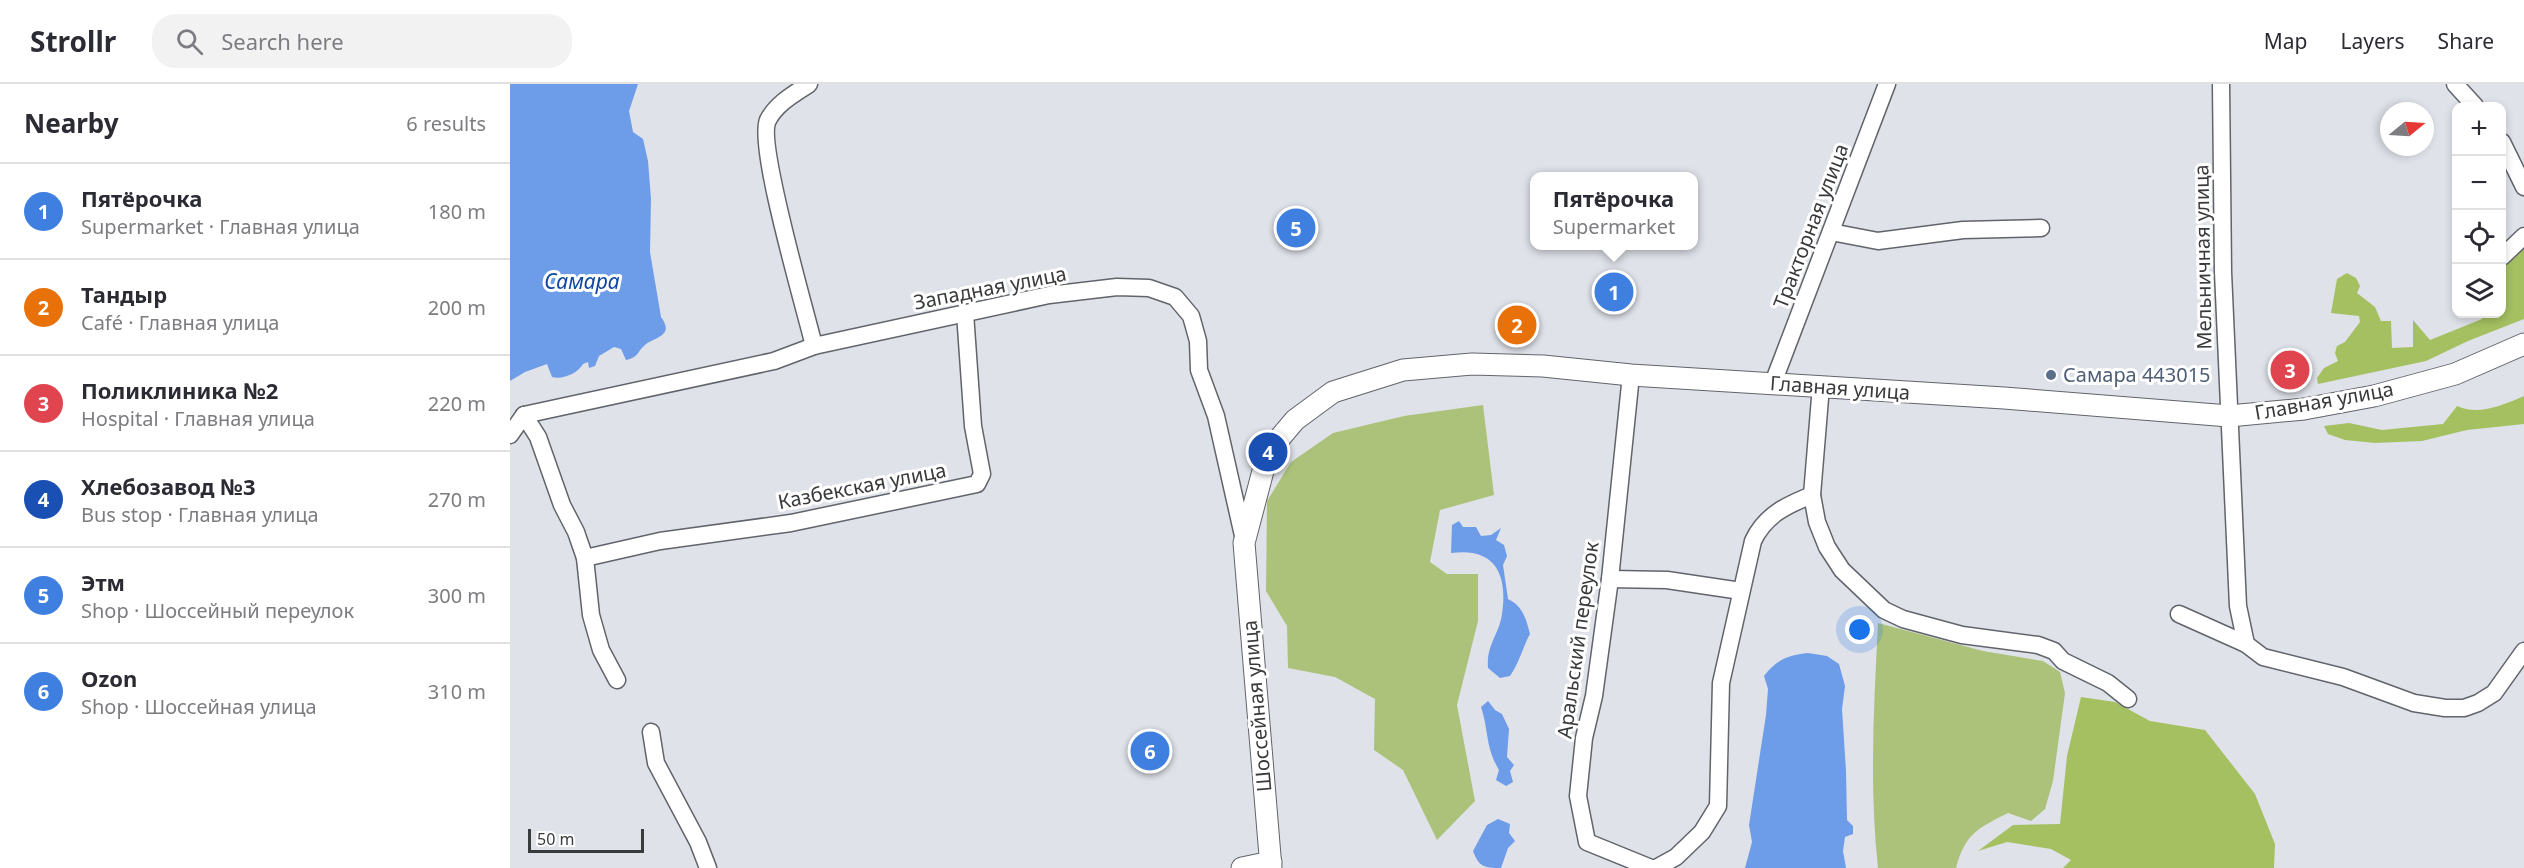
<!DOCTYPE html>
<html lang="en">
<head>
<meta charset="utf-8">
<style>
	:root { --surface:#fff; --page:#f2f2f3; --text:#2b2b33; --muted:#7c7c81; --line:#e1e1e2; --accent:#278862 }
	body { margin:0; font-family:"Noto Sans",sans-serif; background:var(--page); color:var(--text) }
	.controls { position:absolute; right:18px; top:18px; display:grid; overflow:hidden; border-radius:12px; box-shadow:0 3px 9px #0003 }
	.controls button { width:54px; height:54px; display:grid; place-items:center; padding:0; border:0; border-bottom:2px solid var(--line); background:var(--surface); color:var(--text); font:30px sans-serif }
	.compass { position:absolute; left:1870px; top:18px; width:54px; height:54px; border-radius:50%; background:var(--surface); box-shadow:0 3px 9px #0003; rotate:72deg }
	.scale { position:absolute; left:18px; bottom:15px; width:116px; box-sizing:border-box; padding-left:6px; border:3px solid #393a3c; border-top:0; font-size:16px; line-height:21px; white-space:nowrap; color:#393a3c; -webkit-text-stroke:4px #fff; paint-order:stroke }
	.you { position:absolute; left:1350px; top:546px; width:21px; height:21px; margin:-15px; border:4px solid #fff; border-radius:50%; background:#1a73e8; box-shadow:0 0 0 9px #1a73e833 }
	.badge { display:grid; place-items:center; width:39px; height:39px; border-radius:50%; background:var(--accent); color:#fff; font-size:20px; font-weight:700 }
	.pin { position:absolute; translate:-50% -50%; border:3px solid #fff; box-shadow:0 2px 6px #0006 }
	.popup { position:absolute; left:1020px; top:88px; width:168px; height:78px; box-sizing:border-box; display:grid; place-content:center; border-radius:12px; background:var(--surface); filter:drop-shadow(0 2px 4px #0005); font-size:20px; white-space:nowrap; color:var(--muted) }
	.popup b { font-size:22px; color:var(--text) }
	.popup::after { content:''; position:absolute; left:50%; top:100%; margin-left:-12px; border:12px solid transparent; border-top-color:var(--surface) }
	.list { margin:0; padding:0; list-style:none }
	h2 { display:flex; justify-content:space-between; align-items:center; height:78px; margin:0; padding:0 24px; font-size:26px }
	h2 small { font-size:20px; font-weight:400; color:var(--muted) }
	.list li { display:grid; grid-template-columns:39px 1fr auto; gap:18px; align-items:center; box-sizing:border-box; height:96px; padding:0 24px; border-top:2px solid var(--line) }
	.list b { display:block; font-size:22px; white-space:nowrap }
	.list p { margin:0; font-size:20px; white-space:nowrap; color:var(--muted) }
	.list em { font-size:20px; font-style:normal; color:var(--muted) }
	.icon { flex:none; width:33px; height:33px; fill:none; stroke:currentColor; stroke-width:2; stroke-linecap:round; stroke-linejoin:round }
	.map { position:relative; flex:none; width:2014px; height:784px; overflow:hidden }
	header { display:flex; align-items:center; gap:36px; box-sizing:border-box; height:84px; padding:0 30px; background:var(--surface); border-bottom:2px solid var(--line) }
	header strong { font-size:28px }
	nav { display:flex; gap:33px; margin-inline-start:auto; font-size:21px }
	.search { width:420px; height:54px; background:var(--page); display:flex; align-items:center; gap:15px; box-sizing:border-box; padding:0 21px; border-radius:24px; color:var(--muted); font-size:22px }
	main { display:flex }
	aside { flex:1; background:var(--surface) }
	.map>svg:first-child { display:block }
	.green { fill:#acc27b }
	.forest { fill:#a5c061 }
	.water { fill:#6d9ce9 }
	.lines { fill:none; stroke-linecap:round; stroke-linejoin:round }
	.minor-casing { stroke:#61646a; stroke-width:19 }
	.major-casing { stroke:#61646a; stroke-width:23 }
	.minor { stroke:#fff; stroke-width:16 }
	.major { stroke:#fff; stroke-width:21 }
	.service-dot { fill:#5c6f8a; stroke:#fff; stroke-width:2 }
	.labels { text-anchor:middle; stroke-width:6; stroke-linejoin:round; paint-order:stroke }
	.street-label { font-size:20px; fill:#393a3c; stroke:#fff }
	.service-label { font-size:20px; fill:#4e5e75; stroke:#fff; text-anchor:start }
	.water-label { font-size:21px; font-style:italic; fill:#0c469e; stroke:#fff }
</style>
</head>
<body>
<header>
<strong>Strollr</strong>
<div class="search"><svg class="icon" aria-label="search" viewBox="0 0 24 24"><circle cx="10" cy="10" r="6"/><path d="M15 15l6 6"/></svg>Search here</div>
<nav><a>Map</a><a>Layers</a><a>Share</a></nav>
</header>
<main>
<aside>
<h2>Nearby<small>6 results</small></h2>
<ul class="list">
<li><span class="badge" style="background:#3f7fe0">1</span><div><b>Пятёрочка</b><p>Supermarket · Главная улица</p></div><em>180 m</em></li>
<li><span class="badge" style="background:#e8710a">2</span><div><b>Тандыр</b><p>Café · Главная улица</p></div><em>200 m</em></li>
<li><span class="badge" style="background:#e0444e">3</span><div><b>Поликлиника №2</b><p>Hospital · Главная улица</p></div><em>220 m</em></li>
<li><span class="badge" style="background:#1a4fb4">4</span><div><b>Хлебозавод №3</b><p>Bus stop · Главная улица</p></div><em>270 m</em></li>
<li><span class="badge" style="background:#3f7fe0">5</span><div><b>Этм</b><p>Shop · Шоссейный переулок</p></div><em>300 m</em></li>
<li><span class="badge" style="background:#3f7fe0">6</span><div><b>Ozon</b><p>Shop · Шоссейная улица</p></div><em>310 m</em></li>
</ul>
</aside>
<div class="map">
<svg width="2014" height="784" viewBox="0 0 2014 784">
	<rect width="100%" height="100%" fill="#dfe2e9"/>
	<g class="green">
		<path d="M973,321L984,411L930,426L920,478L937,490H968V537L947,621L965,717L927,756L893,686L864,666L865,615L825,593L778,584L777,542L756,507L757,417L781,378L823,349L894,332Z"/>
		<path d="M1368,539L1473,567L1533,577L1550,588L1555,609L1543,697L1535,725L1521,737L1498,729C1468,744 1455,750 1446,784H1368C1359,702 1364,621 1368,539Z"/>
	</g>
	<g class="forest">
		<path d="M2014,157V235L1958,257L1916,277L1808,300L1807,294L1814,284L1828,277L1825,269L1827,262L1835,258L1850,238L1849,232L1821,229L1827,195L1837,189L1846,194L1850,202L1847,209L1865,223L1871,237H1881L1882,264L1903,263V236L1920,256L1972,235V230H1992V179Z"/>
		<path d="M2014,312V340L1957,346L1912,357L1865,359L1835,356L1818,350L1814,342L1839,339L1872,346L1933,340L1947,322C1968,332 1993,321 2014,312Z"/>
		<path d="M1571,613L1605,618L1640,637L1695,646L1745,710L1765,760L1764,784H1553L1561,776L1541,765L1497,758L1468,767L1503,741L1550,740L1557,672Z"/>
	</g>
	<g class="water">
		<path d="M0,0H128L119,27L123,48L133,55L138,77L141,115L140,168L151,233C165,252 145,253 135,261C126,269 129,273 116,276L111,265L104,263L89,272L85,282L79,284L78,278L73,280C68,289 53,296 42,293L37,280L15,288L0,297Z"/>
		<path d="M949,437L953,443H966L971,452L981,451L991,444L986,456L994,461L997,472L993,481L998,515C1013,522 1016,535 1020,550C1012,565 1010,577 1000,592L990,594L978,584C976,561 989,551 992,530C998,490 985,463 941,469L942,441Z"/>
		<path d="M1298,569L1317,572L1329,580L1335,602L1332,625L1336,687L1337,736L1343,742V750L1335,753L1333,767L1336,784H1235L1242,758L1239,741L1256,631L1258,605L1254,592C1266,576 1278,571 1298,569Z"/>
		<path d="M978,617L985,626L992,630L999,645L997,673L1004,681L1000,687L1003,698L996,702L986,696L989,686C975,662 979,647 971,623Z"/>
		<path d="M988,735L1000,740L999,749L1005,757L998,764L991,784C974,784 969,783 963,767L977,741Z"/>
	</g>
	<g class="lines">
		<g class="minor-casing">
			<g id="minor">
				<path d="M299,0C284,10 267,19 258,36C246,59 296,228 304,262"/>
				<path d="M1711,0L1713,188L1728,522L1736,560"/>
				<path d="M1945,0L1965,22"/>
				<path d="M1992,58L2014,103"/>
				<path d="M1321,148L1368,157L1453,146L1531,144"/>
				<path d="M1992,173L2014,152"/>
				<path d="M1121,291L1100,495L1084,612L1074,654L1068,712L1077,758L1141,784"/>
				<path d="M1263,299L1377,0"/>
				<path d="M14,331L28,353L52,421L66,448L75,474L81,531L91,566L107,596"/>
				<path d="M0,351L14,331L264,277L304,262L539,211L607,203L639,204L665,213L681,232L688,257L689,286L706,332L734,456"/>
				<path d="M1302,411L1307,438L1317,463L1332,486L1374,526L1393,535L1452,551L1528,561L1544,567L1553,577L1598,599L1618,615"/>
				<path d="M75,474L150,457L281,439L467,400L472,390L463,342L455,229"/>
				<path d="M1100,495L1157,496L1231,507"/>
				<path d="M1669,530L1736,560L1753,573L1833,593L1904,619L1935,624H1954L1968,619L1984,609L2014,567"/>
				<path d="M141,648L146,679L188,758L198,784"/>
				<path d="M1146,784L1166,773L1192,748L1208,722L1211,599L1243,457C1255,431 1277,421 1302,411L1311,302"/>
			</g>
		</g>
		<g class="major-casing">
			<g id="major">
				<path d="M732,784L761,778"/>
				<path d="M761,784L734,459L758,368L785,336L823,308L893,286L962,280L1033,282L1121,291L1494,314L1719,332L1794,325L1864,312L1945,290L2014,260"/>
			</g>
		</g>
		<use href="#minor" class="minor"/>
		<use href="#major" class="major"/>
	</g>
	<circle class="service-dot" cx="1541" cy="291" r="6"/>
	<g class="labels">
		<g class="street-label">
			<text transform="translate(1301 142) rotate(-69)" y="7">Тракторная улица</text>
			<text transform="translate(1693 173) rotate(-91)" y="7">Мельничная улица</text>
			<text transform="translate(480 204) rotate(-11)" y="7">Западная улица</text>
			<text transform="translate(1330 304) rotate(4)" y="7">Главная улица</text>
			<text transform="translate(1814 317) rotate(-10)" y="7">Главная улица</text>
			<text transform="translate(352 402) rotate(-11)" y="7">Казбекская улица</text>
			<text transform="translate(1068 556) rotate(-82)" y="7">Аральский переулок</text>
			<text transform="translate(747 622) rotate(-95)" y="7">Шоссейная улица</text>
		</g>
		<g class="service-label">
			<text x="1553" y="298">Самара 443015</text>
		</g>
		<g class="water-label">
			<text x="72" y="205">Самара</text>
		</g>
	</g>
</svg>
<div class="controls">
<button>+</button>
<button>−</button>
<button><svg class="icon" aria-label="locate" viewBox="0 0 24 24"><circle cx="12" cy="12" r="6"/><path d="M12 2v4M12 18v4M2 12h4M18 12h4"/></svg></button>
<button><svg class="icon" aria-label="layers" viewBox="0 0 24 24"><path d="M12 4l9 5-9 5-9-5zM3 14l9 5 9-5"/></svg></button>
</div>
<svg class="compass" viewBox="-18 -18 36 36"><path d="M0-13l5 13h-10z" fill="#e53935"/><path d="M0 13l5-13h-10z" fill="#7c7c81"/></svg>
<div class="scale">50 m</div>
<div class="you"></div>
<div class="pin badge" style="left:1104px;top:208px;background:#3f7fe0">1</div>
<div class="popup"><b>Пятёрочка</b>Supermarket</div>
<div class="pin badge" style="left:1007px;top:241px;background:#e8710a">2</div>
<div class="pin badge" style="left:1780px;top:286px;background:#e0444e">3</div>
<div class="pin badge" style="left:758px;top:368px;background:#1a4fb4">4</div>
<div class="pin badge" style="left:786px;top:144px;background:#3f7fe0">5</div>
<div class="pin badge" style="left:640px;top:667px;background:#3f7fe0">6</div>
</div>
</main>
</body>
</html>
